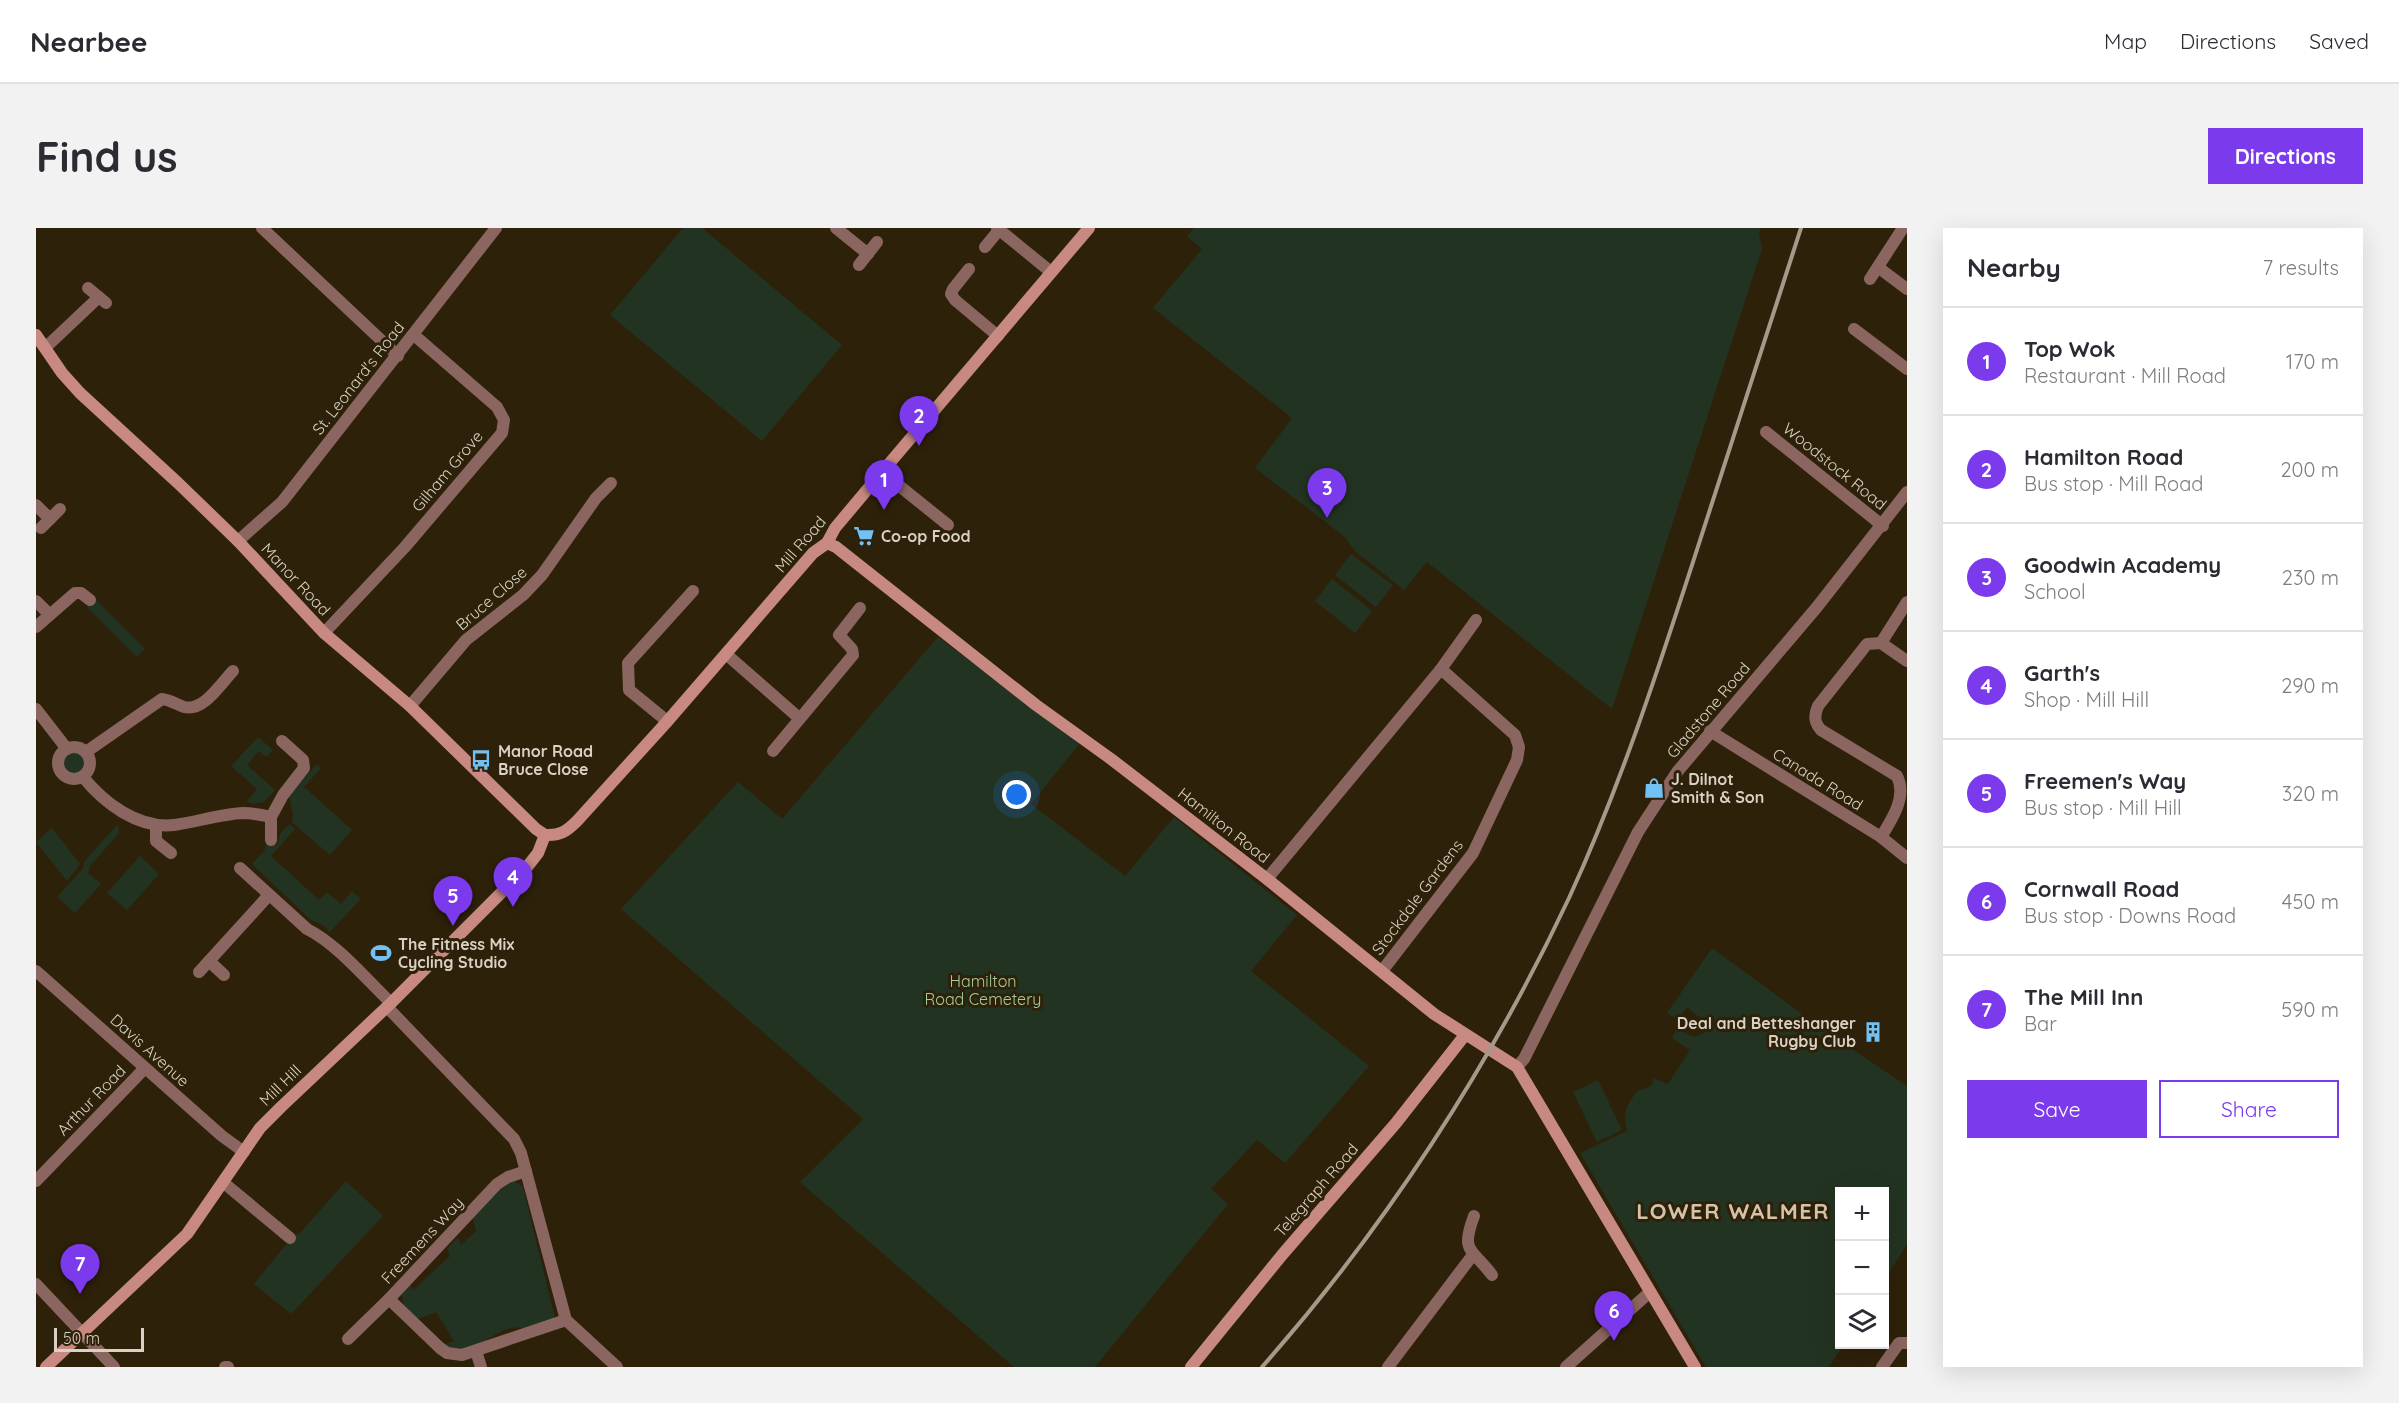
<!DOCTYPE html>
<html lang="en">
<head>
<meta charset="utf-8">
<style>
	:root { --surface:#fff; --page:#f2f2f3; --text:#2b2b33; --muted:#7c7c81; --line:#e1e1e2; --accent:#7c3aed }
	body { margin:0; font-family:Quicksand,sans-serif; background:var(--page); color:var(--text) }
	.controls { position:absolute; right:18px; bottom:18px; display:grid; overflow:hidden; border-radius:0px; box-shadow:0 6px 24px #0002 }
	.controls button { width:54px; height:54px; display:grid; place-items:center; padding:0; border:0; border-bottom:2px solid var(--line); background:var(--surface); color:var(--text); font:30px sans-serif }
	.scale { position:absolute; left:18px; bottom:15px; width:90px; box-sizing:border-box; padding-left:6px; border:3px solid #dad1c4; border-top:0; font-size:16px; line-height:21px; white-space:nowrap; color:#dad1c4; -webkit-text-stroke:4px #2e210a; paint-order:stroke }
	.you { position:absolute; left:981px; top:567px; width:21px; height:21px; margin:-15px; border:4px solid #fff; border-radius:50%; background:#1a73e8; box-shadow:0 0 0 9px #1a73e833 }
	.badge { display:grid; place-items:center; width:39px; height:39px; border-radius:50%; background:var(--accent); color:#fff; font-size:20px; font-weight:700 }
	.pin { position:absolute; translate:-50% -50px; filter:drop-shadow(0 2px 3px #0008) }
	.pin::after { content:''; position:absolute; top:32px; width:21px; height:18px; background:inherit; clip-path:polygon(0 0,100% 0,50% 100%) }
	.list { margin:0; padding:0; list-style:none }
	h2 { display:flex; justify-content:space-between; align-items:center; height:78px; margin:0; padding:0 24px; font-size:26px }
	h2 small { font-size:20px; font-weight:400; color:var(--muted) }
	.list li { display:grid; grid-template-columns:39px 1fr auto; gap:18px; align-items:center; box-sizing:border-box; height:108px; padding:0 24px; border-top:2px solid var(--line) }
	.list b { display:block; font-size:22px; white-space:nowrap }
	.list p { margin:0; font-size:20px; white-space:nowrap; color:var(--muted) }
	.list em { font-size:20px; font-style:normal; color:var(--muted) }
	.actions { display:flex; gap:12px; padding:18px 24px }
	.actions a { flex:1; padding:14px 0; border:2px solid var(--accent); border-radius:0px; text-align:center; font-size:21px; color:var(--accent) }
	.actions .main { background:var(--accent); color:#fff }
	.icon { flex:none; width:33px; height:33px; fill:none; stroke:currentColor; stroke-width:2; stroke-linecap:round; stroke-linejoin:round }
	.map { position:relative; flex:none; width:1871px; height:1139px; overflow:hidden; border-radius:0px }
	header { display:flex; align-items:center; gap:36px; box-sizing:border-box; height:84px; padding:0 30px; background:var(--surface); border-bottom:2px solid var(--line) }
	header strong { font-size:28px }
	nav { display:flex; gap:33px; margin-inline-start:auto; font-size:21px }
	.intro { display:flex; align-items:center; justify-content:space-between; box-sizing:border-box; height:144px; padding:0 36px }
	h1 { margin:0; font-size:42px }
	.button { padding:15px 27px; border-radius:0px; background:var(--accent); color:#fff; font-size:21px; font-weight:700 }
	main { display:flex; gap:36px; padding:0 36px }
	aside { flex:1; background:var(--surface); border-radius:0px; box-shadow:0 6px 24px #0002 }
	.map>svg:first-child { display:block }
	.green { fill:#233321 }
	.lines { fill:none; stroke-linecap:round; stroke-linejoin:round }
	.street { stroke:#8b655f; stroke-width:12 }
	.secondary { stroke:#c78981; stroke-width:12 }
	.rail { stroke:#a59a8a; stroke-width:4 }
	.labels { text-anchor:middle; stroke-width:6; stroke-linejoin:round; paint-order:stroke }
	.street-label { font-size:16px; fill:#dad1c4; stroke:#2e210a }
	.poi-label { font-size:16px; font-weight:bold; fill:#dad1c4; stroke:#2e210a; text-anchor:start }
	.park-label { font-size:16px; fill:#a1cd9b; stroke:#2e210a }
	.district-label { font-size:22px; font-weight:bold; letter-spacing:1.5px; fill:#d5c3a9; stroke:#2e210a }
</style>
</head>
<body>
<header>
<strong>Nearbee</strong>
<nav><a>Map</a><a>Directions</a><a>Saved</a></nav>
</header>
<div class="intro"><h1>Find us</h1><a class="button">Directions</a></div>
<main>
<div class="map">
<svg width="1871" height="1139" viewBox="0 0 1871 1139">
	<rect width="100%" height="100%" fill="#2e210a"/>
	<g class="green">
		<path d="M647,0H666L806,117L726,213L574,87Z"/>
		<path d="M1158,0H1725L1723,5L1726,21L1576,481L1391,334L1368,362L1319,323L1309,309L1219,240L1256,190L1117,80L1166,21L1151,8Z"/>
		<path d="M1315,326L1357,357L1340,379L1299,347Z"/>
		<path d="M1296,351L1336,383L1319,405L1279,373Z"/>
		<path d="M59,371L109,421L101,429L51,379Z"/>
		<path d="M902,409L1044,515L995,576L1089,648L1138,589L1261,687L1215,743L1333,838L1249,935L1221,912L1175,961L1192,976L1059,1139H978L764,954L827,891L585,681L702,554L746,591Z"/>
		<path d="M222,509L237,522L230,529L223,523L211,537L239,562L228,574L216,576L211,573L221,561L195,538Z"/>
		<circle cx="38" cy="535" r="11"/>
		<path d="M281,536L285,540L268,559L316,602L294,627L256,594L257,587L253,567Z"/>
		<path d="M82,596L83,605L54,638L52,645L65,656L39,685L21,669L47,640L48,634Z"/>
		<path d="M254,596L259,601L235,628L283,672L291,664L305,676L316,663L325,671L294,704L287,697L275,692L216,636L229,622L230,616L241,617L245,604Z"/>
		<path d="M16,600L44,636L31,653L0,614Z"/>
		<path d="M104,628L123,646L91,682L71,665Z"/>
		<path d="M1676,720L1795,807L1871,858V1016L1849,1051L1848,964H1804V1116L1807,1117L1793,1139H1670L1544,925L1591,903C1586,885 1591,877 1601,863C1609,860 1618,860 1617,850L1632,856L1654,822L1636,810L1641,800L1658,809L1668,805V793L1651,779L1642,792L1631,785Z"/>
		<path d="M1562,852L1586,902L1561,914L1537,864Z"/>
		<path d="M310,953L347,988L255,1086L218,1056L256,1009L265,1004Z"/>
		<path d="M478,953L487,959L519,1090L488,1101C466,1093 446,1122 426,1123C420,1124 412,1119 407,1117L418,1113L400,1084L385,1090H379L368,1079L366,1066L373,1055L377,1062L414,1028L411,1021L422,1009L425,1017L440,1003L436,987L464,957Z"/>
	</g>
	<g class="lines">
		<g class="street">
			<path d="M226,0L362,128"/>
			<path d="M800,0L832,26"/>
			<path d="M961,0L1015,44"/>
			<path d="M949,19L963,2"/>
			<path d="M823,37L841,14"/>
			<path d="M1843,40L1871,61"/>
			<path d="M933,41L917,61L915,66L919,72L962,108"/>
			<path d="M1834,51L1867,0"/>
			<path d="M52,60L70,75"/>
			<path d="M1818,101L1871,141"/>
			<path d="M9,120L63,69"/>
			<path d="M1730,204L1847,298"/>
			<path d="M846,244L912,297"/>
			<path d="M0,277L14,291"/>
			<path d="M5,300L24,281"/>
			<path d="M202,313L246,274L460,0"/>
			<path d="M0,373L13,386"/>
			<path d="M0,399L39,365H45L54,372"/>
			<path d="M288,405L369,319L466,205L468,192L461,179L378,107"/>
			<path d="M1845,415L1871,433"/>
			<path d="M690,426L763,490"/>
			<path d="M374,478L430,412L487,367L506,347L560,270L575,255"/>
			<path d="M0,481L31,521"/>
			<path d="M631,493L593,462L592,435L657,363"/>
			<path d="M1674,503L1845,609L1871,630"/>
			<circle cx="38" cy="535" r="16"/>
			<path d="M737,523L817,427L816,421L803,407L824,380"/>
			<path d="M50,524L126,471C134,472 140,476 148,479C168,484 185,455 197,443"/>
			<path d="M47,549C68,575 102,601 138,597C161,594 184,586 207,585C216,585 226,587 235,589L247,567L268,540L267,532L246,513"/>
			<path d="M235,589V612"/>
			<path d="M120,597V613L135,625"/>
			<path d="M1845,609C1857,590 1871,568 1861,548L1785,502C1778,494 1778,488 1782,478L1831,416L1845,415L1871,374"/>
			<path d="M204,640L271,701C301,716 330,751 355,775"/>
			<path d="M1231,651L1405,441L1440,392"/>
			<path d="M173,733L188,747"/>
			<path d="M0,743L186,908L208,924"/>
			<path d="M1346,743L1437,625L1481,532L1483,519L1479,507L1405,441"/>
			<path d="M163,744L233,667"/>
			<path d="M351,779L478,911L485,925L530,1092L581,1139"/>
			<path d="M1481,839L1488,831L1602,604L1641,544L1781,379L1871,264"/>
			<path d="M490,943L472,949L461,956L353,1071L404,1120L411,1125L426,1127L530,1092"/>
			<path d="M0,953L109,840"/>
			<path d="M188,955L254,1010"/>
			<path d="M1438,988C1424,1025 1436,1020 1456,1047"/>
			<path d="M0,1056L78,1139"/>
			<path d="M312,1111L353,1071"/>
			<path d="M440,1123L445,1139"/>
			<path d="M189,1139H192"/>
			<path d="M1352,1139L1436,1028"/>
			<path d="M1530,1139L1614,1064"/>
			<path d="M1846,1139L1863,1115H1871"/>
		</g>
		<g class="secondary">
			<path d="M0,107L26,145L44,165L142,255L202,313L288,405L374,478L500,601L509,607"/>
			<path d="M791,315L800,319L1000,477L1075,531L1231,651L1398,786L1481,839L1659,1139"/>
			<path d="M509,607C524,608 531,603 541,593L629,496L777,325L791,315L799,300L846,244L1053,0"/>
			<path d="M10,1139L151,1006L224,900L245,879L355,775L491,639L502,625L509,607"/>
			<path d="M1155,1139L1246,1027L1360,895L1429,807"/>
		</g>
		<path class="rail" d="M1226,1139C1349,1000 1454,838 1533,670C1583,561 1620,448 1657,334C1693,223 1729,111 1765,0"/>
	</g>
	<defs>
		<g id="supermarket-bare" transform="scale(1.62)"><path d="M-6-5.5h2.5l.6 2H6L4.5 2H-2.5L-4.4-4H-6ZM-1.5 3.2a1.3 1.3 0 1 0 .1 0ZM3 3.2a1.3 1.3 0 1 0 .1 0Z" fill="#71c1f5" stroke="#2e210a" stroke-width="2.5" paint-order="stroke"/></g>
		<g id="bus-bare" transform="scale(1.62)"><path d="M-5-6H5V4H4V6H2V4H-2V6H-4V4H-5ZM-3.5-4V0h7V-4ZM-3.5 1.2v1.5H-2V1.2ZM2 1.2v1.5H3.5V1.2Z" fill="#71c1f5" stroke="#2e210a" stroke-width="2.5" paint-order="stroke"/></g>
		<g id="shop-bare" transform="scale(1.62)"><path d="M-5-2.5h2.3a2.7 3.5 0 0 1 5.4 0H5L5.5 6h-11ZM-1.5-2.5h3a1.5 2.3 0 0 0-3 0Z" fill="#71c1f5" stroke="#2e210a" stroke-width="2.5" paint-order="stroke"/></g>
		<g id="stadium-bare" transform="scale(1.62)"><path d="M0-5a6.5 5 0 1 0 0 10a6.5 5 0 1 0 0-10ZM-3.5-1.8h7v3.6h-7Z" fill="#71c1f5" stroke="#2e210a" stroke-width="2.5" paint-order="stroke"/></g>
		<g id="building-bare" transform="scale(1.62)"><path d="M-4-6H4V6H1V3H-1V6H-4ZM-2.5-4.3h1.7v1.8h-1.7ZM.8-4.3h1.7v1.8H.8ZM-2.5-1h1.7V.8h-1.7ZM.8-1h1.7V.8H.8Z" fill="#71c1f5" stroke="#2e210a" stroke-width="2.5" paint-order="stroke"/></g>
	</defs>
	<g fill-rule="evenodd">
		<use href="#supermarket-bare" x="828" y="308"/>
		<use href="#bus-bare" x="445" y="532"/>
		<use href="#shop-bare" x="1618" y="560"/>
		<use href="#stadium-bare" x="345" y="725"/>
		<use href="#building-bare" x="1837" y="804"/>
	</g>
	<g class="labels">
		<g class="street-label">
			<text transform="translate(322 150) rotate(-52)" y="6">St. Leonard's Road</text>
			<text transform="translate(1799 238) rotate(39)" y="6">Woodstock Road</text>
			<text transform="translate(411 243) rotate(-50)" y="6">Gilham Grove</text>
			<text transform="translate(764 316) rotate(-49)" y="6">Mill Road</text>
			<text transform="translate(260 351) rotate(47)" y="6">Manor Road</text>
			<text transform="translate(455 370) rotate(-41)" y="6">Bruce Close</text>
			<text transform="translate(1672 482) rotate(-50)" y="6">Gladstone Road</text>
			<text transform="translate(1782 551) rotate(32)" y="6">Canada Road</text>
			<text transform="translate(1188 597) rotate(38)" y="6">Hamilton Road</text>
			<text transform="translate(1381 669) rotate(-53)" y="6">Stockdale Gardens</text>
			<text transform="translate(114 822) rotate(42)" y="6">Davis Avenue</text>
			<text transform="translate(244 857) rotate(-44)" y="6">Mill Hill</text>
			<text transform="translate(55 872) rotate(-46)" y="6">Arthur Road</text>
			<text transform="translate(1280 962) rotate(-49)" y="6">Telegraph Road</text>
			<text transform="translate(386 1012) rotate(-47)" y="6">Freemens Way</text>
		</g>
		<g class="poi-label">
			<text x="845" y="314">Co-op Food</text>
			<text x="462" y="529">Manor Road<tspan x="462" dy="18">Bruce Close</tspan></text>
			<text x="1635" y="557">J. Dilnot<tspan x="1635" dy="18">Smith &amp; Son</tspan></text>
			<text x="362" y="722">The Fitness Mix<tspan x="362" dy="18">Cycling Studio</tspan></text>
			<text x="1820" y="801" text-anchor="end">Deal and Betteshanger<tspan x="1820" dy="18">Rugby Club</tspan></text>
		</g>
		<g class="park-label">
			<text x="947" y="759">Hamilton<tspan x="947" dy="18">Road Cemetery</tspan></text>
		</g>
		<g class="district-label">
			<text x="1697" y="991">LOWER WALMER</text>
		</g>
	</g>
</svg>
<div class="controls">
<button>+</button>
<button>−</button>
<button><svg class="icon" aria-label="layers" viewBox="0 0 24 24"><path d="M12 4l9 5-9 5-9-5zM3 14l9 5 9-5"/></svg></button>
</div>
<div class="scale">50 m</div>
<div class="you"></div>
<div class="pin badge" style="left:848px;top:282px">1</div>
<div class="pin badge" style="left:883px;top:218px">2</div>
<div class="pin badge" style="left:1291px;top:290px">3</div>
<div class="pin badge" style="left:477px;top:679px">4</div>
<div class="pin badge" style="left:417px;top:698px">5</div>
<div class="pin badge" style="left:1578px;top:1113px">6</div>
<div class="pin badge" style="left:44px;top:1066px">7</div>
</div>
<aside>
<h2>Nearby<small>7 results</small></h2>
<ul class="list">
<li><span class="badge">1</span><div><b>Top Wok</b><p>Restaurant · Mill Road</p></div><em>170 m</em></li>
<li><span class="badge">2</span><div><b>Hamilton Road</b><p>Bus stop · Mill Road</p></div><em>200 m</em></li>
<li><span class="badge">3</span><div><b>Goodwin Academy</b><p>School</p></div><em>230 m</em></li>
<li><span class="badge">4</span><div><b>Garth's</b><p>Shop · Mill Hill</p></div><em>290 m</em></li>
<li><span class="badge">5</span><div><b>Freemen's Way</b><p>Bus stop · Mill Hill</p></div><em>320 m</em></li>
<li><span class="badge">6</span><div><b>Cornwall Road</b><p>Bus stop · Downs Road</p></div><em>450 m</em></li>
<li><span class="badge">7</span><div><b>The Mill Inn</b><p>Bar</p></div><em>590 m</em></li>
</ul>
<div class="actions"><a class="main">Save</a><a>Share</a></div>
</aside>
</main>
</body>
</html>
